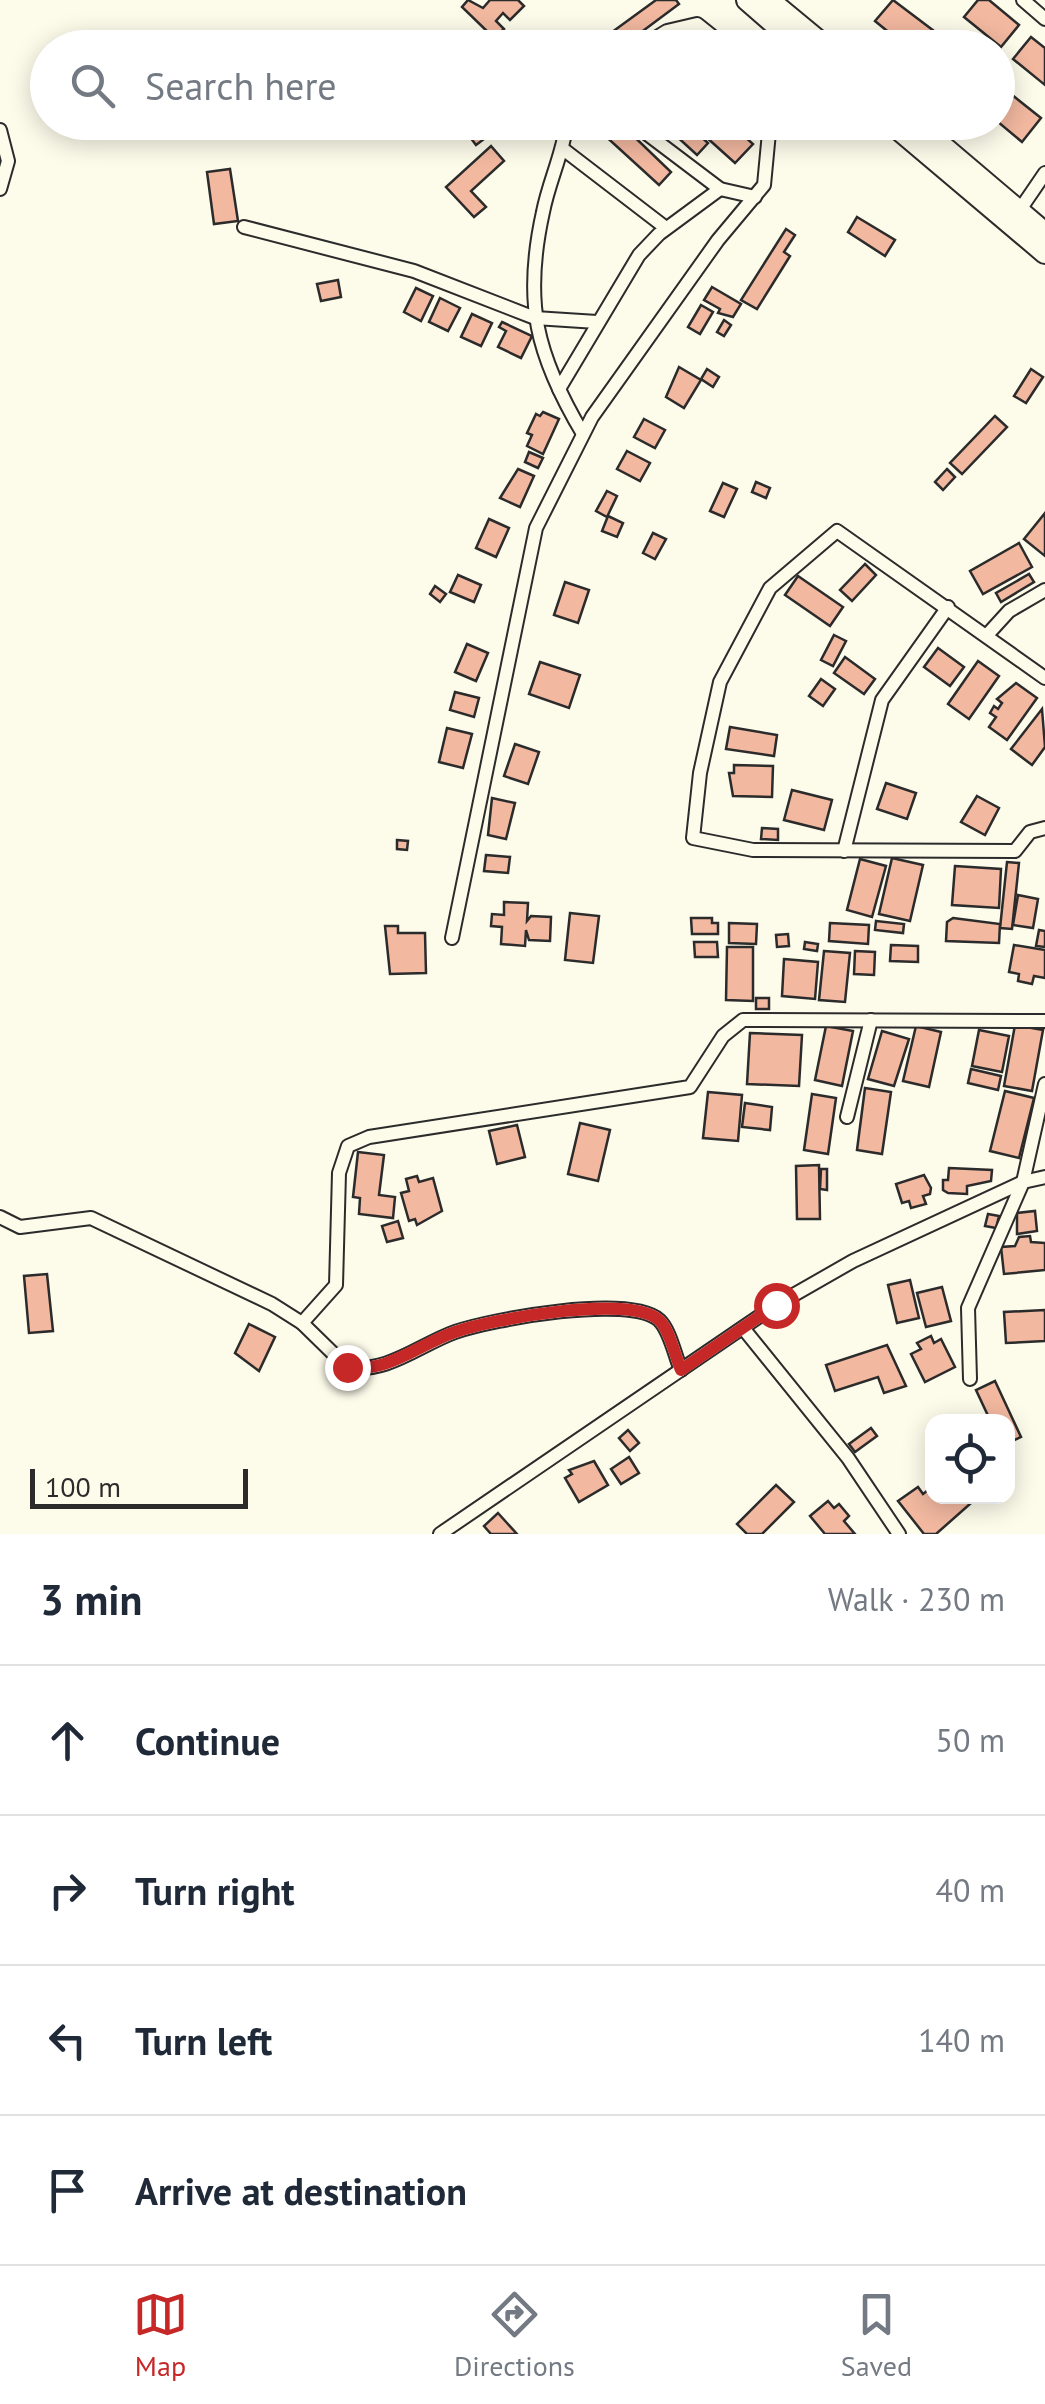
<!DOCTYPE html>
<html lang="en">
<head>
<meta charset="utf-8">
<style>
	:root { --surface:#fff; --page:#f2f2f3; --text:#1f2937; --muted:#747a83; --line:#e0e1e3; --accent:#c62828 }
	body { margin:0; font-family:"PT Sans",sans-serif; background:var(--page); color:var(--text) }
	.controls { position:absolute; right:30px; bottom:30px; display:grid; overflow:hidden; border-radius:20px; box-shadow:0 5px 25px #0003 }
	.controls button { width:90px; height:90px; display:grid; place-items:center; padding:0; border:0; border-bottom:2px solid var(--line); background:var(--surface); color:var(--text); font:50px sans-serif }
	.scale { position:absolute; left:30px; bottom:25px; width:218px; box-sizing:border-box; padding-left:10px; border:5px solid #2b2b2b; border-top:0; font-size:28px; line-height:35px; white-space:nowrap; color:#2b2b2b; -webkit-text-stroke:8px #fdfbea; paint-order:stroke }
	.stop { position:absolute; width:30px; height:30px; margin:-22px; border:8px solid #c62828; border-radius:50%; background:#fff }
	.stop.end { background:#c62828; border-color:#fff; box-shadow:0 2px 10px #0008 }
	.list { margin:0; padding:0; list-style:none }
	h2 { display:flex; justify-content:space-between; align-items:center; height:130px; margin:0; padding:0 40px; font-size:42px }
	h2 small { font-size:32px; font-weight:400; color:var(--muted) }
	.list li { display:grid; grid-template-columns:65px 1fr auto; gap:30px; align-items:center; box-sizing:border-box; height:150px; padding:0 40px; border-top:2px solid var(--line) }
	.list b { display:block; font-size:38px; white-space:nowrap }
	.list em { font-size:32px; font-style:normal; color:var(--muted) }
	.icon { flex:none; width:55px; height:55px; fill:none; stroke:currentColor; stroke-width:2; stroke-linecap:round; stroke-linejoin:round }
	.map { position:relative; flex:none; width:1045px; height:1534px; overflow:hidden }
	.search { position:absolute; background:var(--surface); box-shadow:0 5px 25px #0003; left:30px; right:30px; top:30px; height:110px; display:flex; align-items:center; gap:25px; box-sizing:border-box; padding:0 35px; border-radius:55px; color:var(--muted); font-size:38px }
	.sheet { height:730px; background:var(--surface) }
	nav { display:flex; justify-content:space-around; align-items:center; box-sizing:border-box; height:140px; border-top:2px solid var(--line); background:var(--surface); font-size:28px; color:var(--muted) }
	nav a { display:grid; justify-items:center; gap:5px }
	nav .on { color:var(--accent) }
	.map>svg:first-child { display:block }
	.building { fill:#f2b8a0; stroke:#2b2b2b; stroke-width:2.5 }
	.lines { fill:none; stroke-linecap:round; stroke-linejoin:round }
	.street-casing { stroke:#2b2b2b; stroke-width:16 }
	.primary-casing { stroke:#2b2b2b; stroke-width:24 }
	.street { stroke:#fdfbea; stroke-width:12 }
	.primary { stroke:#fdfbea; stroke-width:20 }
	.route { stroke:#c62828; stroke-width:12 }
</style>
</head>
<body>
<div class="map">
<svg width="1045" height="1534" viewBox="0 0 1045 1534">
	<rect width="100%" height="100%" fill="#fdfbea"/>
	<g class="building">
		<path d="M468,0L483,8L490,0H518L524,6L510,20L503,13L496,21L504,29L494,38L462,7Z"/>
		<path d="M656,0H676L679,4L620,48H600L597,43Z"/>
		<path d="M893,0L934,31L920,48H908L875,21Z"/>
		<path d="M978,0H989L1019,25L1001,47L964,17Z"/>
		<path d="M1031,37L1045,48V85L1013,59Z"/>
		<path d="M1002,87L1041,118L1022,142L998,122V92Z"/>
		<path d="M590,122H619L671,172L659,185Z"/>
		<path d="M661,122H685L708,143L697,155Z"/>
		<path d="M736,122L733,126L753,144L735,163L705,136L716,122Z"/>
		<path d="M479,131L484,139L476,145L470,137Z"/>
		<path d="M491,146L504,161L471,191L486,207L474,217L446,187Z"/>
		<path d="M230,169L238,221L214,224L207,172Z"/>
		<path d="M857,217L895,240L885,256L848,232Z"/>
		<path d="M786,229L795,235L784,252L790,256L757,309L741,300Z"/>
		<path d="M338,280L341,297L321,301L317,284Z"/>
		<path d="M712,287L741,304L733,317L718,313L720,309L704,300Z"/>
		<path d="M416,288L433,296L421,321L404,312Z"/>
		<path d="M440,298L460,308L448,331L429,322Z"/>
		<path d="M701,305L713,312L700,334L688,327Z"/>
		<path d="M472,314L492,323L481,346L461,337Z"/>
		<path d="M724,320L731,325L724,336L717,332Z"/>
		<path d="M502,322L532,336L521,358L498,347L506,331L499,327Z"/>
		<path d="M679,367L701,380L684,408L666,397Z"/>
		<path d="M707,369L719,377L713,387L701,379Z"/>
		<path d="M1031,369L1043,377L1026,403L1014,396Z"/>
		<path d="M543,412L559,419L543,454L527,446L532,435L527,433L536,414L540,416Z"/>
		<path d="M995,416L1007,427L962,474L950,463Z"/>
		<path d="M644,419L665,430L655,448L634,437Z"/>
		<path d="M627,451L650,463L640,481L617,469Z"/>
		<path d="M529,452L543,458L538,468L525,462Z"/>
		<path d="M518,469L534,476L520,507L500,498Z"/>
		<path d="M947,469L955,477L943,490L935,482Z"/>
		<path d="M756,482L770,488L766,498L752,492Z"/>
		<path d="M723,483L737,489L724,517L710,511Z"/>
		<path d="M607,491L617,496L607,517L596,511Z"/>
		<path d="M1045,513V556L1024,539Z"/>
		<path d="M608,516L623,523L617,537L602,531Z"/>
		<path d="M489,519L509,528L496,557L476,548Z"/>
		<path d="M653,533L666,539L655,559L643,553Z"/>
		<path d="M1019,543L1032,567L983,594L970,571Z"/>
		<path d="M865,564L876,575L852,601L840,590Z"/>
		<path d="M1029,574L1034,582L1001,602L996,593Z"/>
		<path d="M458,575L481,585L474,602L450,592Z"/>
		<path d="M798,576L843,607L830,626L785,595Z"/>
		<path d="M565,582L589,590L578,623L554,615Z"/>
		<path d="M435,586L446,594L440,602L430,594Z"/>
		<path d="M834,635L846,641L833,666L821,660Z"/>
		<path d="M467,644L488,653L476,681L455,672Z"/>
		<path d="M938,648L964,667L950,686L924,667Z"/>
		<path d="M845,657L875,679L864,694L834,673Z"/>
		<path d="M978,661L999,676L969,719L948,704Z"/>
		<path d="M540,662L580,675L569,708L529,694Z"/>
		<path d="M821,679L835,689L823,706L809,696Z"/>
		<path d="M1016,683L1037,698L1007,740L989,727L996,717L990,713L994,706L998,709L1002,703L997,699Z"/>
		<path d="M455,692L479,698L474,717L450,710Z"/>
		<path d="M1042,709L1045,747L1032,765L1011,749Z"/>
		<path d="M730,727L777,735L774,756L726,749Z"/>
		<path d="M447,728L472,734L463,768L439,762Z"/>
		<path d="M515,744L539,752L528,784L504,776Z"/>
		<path d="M734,765L773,766L772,797L733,796L729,773H734Z"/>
		<path d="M886,783L916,793L907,819L877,809Z"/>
		<path d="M792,790L832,800L824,830L784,820Z"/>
		<path d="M977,796L999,808L985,835L961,822Z"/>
		<path d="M492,798L515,803L506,839L488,835Z"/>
		<path d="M762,828L778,829V840L761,839Z"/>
		<path d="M397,840L408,841L407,850L397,849Z"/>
		<path d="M486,855L510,857L508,873L484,871Z"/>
		<path d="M892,858L923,865L910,921L879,914Z"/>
		<path d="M860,859L886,866L872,917L847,910Z"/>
		<path d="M1007,862L1019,863L1012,929L1000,928Z"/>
		<path d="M955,866L1001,869L999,908L952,905Z"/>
		<path d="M1018,895L1038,899L1033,928L1013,925Z"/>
		<path d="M504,902L528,903L527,921L531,916L551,917L550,941L529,940L526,930L525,946L501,944L502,927L491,926L492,914L504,915Z"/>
		<path d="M570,913L599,916L593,963L565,960Z"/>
		<path d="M691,918H712V923H718V934H692Z"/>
		<path d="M953,918L1000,924L999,943L946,941L947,922Z"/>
		<path d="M876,921L904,924L903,933L875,930Z"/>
		<path d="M729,923L757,924L756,944L729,943Z"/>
		<path d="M830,923L869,925L868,944L829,941Z"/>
		<path d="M385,926H398V933H425L426,973L390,974Z"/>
		<path d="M1039,930L1045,931V947L1036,946Z"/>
		<path d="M788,934L789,946L777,947L776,935Z"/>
		<path d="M694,942H717L718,957H695Z"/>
		<path d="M805,942L818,944L817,951L804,949Z"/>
		<path d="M891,945L918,946V962L890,961Z"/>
		<path d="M1014,945L1045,950V978L1034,976L1032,984L1018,981L1019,974L1009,972Z"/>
		<path d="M727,947H753V1001L726,1000Z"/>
		<path d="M824,951L850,953L845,1002L819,1000Z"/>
		<path d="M855,951L875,952L874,975L854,974Z"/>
		<path d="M784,959L818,962L815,999L782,996Z"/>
		<rect x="756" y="998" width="13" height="11"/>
		<path d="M1015,1025L1043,1030L1032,1091L1004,1086Z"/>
		<path d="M826,1026L853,1031L842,1086L815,1080Z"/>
		<path d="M916,1026L941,1032L929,1087L903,1081Z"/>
		<path d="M979,1030L1009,1036L1002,1072L972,1066Z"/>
		<path d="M882,1031L909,1039L894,1086L868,1079Z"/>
		<path d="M750,1033L802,1035L799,1086L747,1084Z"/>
		<path d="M971,1069L1001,1076L998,1090L968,1083Z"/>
		<path d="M865,1088L891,1092L882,1154L857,1150Z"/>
		<path d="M1005,1091L1034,1098L1019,1158L990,1151Z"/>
		<path d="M708,1092L742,1095L738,1141L703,1138Z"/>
		<path d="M812,1094L836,1098L828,1154L804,1150Z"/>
		<path d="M745,1103L772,1107L770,1130L742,1127Z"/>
		<path d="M580,1123L610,1130L598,1181L568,1174Z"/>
		<path d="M517,1125L525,1157L497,1164L489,1131Z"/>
		<path d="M358,1152L384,1155L379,1195L395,1197L393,1218L359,1214L360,1198L353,1197Z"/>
		<path d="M819,1165L820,1219H797L796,1166Z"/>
		<path d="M949,1168L992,1170L991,1181L967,1186V1194L948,1193L943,1190V1180H948Z"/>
		<path d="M821,1169H827V1190L820,1189Z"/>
		<path d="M924,1175L931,1188L930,1194L923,1196L926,1204L911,1208L909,1201L902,1203L896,1184Z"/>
		<path d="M417,1176L419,1182L433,1178L442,1211L417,1225L415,1219L409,1221L401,1193L409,1191L406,1179Z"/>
		<path d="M1035,1211L1037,1231L1017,1234V1213Z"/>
		<path d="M988,1214L999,1216L996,1228L985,1226Z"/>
		<path d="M398,1221L403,1238L387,1242L382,1226Z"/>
		<path d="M1030,1236L1031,1242L1045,1243V1270L1004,1274L1001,1247L1015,1246L1019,1237Z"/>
		<path d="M47,1274L53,1331L29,1333L24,1276Z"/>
		<path d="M910,1280L919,1318L897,1323L888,1285Z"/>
		<path d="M942,1287L951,1321L926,1327L917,1293Z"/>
		<path d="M1045,1310V1341L1006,1343L1004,1312Z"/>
		<path d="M249,1324L275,1337L259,1371L235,1353Z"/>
		<path d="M931,1336L934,1343L941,1339L955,1367L925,1382L911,1354L921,1349L917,1343Z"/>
		<path d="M887,1345L906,1386L884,1393L878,1377L835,1391L826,1365Z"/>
		<path d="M995,1381L1021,1437L1008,1443V1422H991L976,1390Z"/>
		<path d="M871,1428L877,1436L855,1452L849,1444Z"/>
		<path d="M628,1430L639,1443L630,1451L619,1438Z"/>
		<path d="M629,1457L639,1473L621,1484L611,1469Z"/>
		<path d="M594,1461L608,1485L579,1502L565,1478L572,1474L569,1470Z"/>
		<path d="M776,1485L794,1502L762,1534H747L737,1524Z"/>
		<path d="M918,1487L923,1494L932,1487V1496H979L936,1534H924L898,1501Z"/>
		<path d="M828,1501L834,1508L839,1504L849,1516L844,1521L855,1534H825L810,1516Z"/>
		<path d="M498,1513L517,1534H491L484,1526Z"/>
	</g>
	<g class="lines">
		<g class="street-casing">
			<g id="street">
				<path d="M1023,0L1045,19"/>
				<path d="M639,48L667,31L697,24L727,48"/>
				<path d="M567,122C563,154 549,181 543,212C523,302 536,355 583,434"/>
				<path d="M0,130L8,161L0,189"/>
				<path d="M642,130L720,189L755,197"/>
				<path d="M563,149L666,228"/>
				<path d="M1017,214L1045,173"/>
				<path d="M244,227L414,271L535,318L597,322"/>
				<path d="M559,389L639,255L659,234L720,189"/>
				<path d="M988,634L1009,611L1045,590"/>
				<path d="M1045,678L837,531L770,588L720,682L700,773L693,838L753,850L1015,851L1030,832L1045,828"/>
				<path d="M844,851L882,700L948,607"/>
				<path d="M452,938L536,528L592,417L718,240L764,185L770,122"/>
				<path d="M847,1117L871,1020"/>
				<path d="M0,1217L20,1227L91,1218L272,1304L302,1323L347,1367C387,1374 419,1345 455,1332C493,1319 629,1294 659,1320C670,1330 675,1356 681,1370"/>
				<path d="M302,1323L336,1285L339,1173L348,1146L369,1137L690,1087L723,1036L743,1020L1045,1021"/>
				<path d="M743,1328L848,1458L899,1534"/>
				<path d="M970,1379L968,1308L1023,1182L1045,1084"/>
				<path d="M440,1534L776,1305L853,1261L1023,1182L1045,1177"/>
			</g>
		</g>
		<g class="primary-casing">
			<g id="primary">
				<path d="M747,0L802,48"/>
				<path d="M769,0L827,48"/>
				<path d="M890,122L1045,253"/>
				<path d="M914,122L1045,233"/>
			</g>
		</g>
		<use href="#street" class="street"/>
		<use href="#primary" class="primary"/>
	</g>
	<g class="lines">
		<path class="route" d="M347,1367C387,1374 419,1344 455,1332C493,1319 629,1294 659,1320C670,1330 675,1356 681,1370L776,1305"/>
	</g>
</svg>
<div class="controls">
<button><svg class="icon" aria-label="locate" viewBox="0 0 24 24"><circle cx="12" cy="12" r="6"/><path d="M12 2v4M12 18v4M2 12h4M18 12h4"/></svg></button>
</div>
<div class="scale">100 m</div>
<div class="stop" style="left:776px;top:1305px"></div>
<div class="stop end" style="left:347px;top:1367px"></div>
<div class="search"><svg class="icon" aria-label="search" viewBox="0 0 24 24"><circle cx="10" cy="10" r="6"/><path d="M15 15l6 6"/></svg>Search here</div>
</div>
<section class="sheet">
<h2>3 min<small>Walk · 230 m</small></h2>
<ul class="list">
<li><svg class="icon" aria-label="ahead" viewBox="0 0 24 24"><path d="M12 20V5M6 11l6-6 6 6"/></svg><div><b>Continue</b></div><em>50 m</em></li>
<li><svg class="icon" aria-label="right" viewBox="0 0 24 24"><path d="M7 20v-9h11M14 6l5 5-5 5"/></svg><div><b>Turn right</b></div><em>40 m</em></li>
<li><svg class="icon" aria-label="left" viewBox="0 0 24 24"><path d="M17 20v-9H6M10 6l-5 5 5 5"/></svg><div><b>Turn left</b></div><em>140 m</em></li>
<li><svg class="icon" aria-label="arrive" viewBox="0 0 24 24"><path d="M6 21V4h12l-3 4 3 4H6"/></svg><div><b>Arrive at destination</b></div></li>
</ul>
</section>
<nav>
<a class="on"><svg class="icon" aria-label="map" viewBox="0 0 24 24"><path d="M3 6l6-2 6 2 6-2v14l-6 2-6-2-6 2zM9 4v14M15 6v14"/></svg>Map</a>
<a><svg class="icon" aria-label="directions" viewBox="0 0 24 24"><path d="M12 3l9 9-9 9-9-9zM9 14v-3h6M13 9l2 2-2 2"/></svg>Directions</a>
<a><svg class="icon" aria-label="saved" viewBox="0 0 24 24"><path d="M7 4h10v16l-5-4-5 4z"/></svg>Saved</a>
</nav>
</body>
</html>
